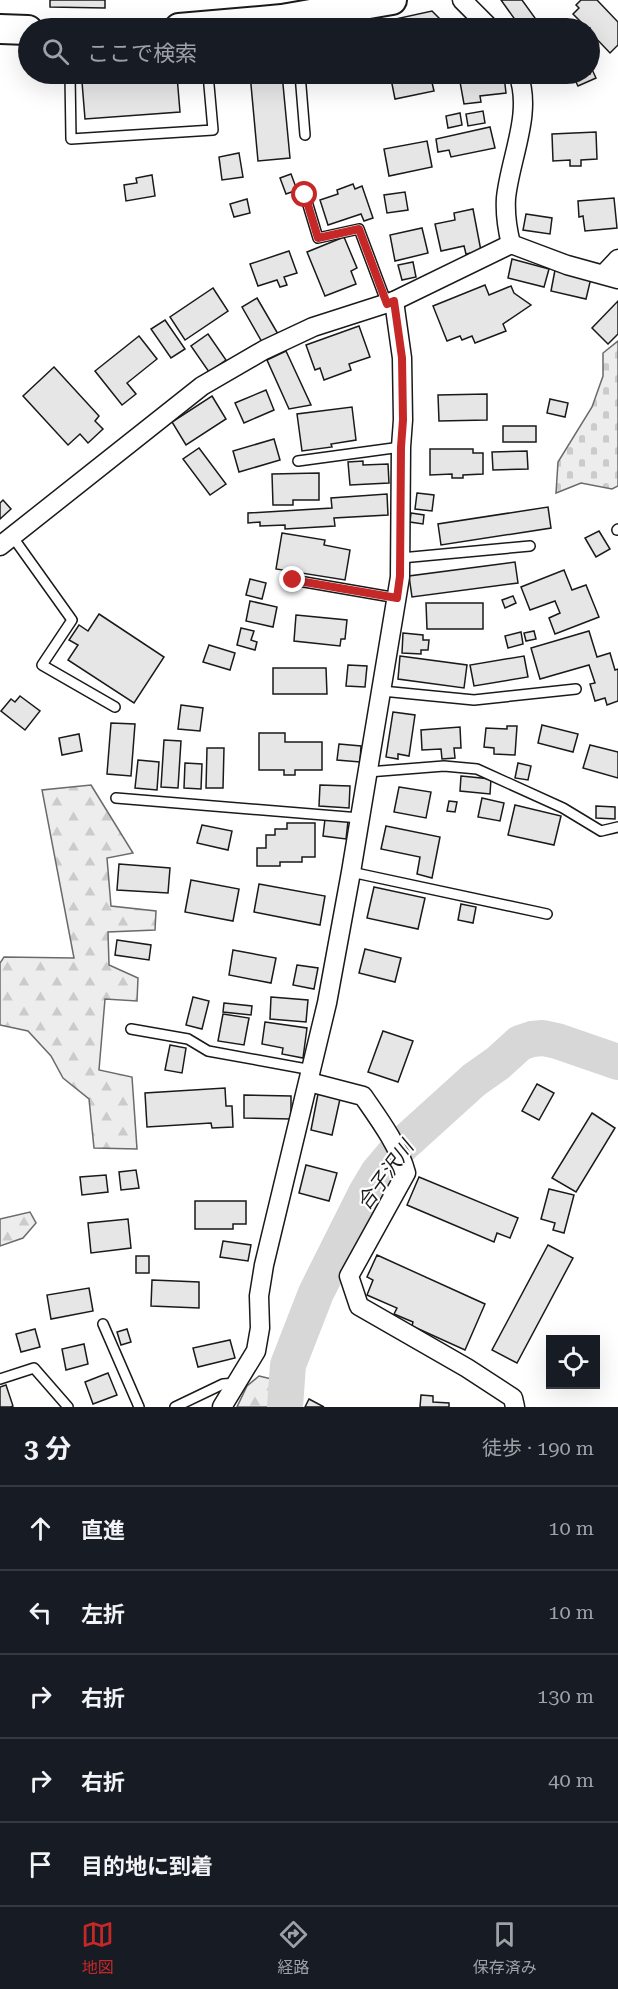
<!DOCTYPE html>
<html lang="ja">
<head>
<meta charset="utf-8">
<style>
	:root { --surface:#171b24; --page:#242831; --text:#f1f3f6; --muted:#9ea1a6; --line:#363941; --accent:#c62828 }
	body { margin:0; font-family:"Roboto Serif","Noto Sans JP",serif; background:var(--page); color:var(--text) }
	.controls { position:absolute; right:18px; bottom:18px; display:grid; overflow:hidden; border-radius:0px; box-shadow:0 6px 24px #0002 }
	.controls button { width:54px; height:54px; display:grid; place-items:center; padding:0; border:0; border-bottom:2px solid var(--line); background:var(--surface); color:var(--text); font:30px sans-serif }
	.stop { position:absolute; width:18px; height:18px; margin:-14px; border:4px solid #c62828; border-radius:50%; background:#fff }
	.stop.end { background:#c62828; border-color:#fff; box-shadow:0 2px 6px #0008 }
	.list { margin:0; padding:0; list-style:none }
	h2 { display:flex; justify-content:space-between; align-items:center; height:78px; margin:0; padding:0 24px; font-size:26px }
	h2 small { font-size:20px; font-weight:400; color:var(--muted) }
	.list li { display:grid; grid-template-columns:39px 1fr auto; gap:18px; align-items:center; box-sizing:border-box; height:84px; padding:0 24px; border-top:2px solid var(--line) }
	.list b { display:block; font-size:22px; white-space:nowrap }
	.list em { font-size:20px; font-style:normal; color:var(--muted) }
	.icon { flex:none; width:33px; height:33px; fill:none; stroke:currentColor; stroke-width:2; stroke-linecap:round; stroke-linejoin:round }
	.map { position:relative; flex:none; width:618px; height:1407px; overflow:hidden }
	.search { position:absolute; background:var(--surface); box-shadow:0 6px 24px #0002; left:18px; right:18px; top:18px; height:66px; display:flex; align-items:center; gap:15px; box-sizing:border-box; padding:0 21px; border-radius:33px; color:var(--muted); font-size:22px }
	.sheet { height:498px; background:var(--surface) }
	nav { display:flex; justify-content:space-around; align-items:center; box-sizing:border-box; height:84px; border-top:2px solid var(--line); background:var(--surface); font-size:16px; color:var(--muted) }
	nav a { display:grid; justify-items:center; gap:3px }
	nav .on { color:var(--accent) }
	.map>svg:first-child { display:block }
	.forest { fill:url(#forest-firs); stroke:#6a6a6a; stroke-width:1.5 }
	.cemetery { fill:url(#cemetery-stones); stroke:#6a6a6a; stroke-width:1.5 }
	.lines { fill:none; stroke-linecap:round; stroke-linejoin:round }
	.river { stroke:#d7d7d7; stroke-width:36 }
	.building { fill:#e6e6e6; stroke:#1a1a1a; stroke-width:1.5 }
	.service-casing { stroke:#1a1a1a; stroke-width:12 }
	.minor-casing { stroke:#1a1a1a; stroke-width:21 }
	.primary-casing { stroke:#1a1a1a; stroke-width:32 }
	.service { stroke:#fff; stroke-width:9 }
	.minor { stroke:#fff; stroke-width:18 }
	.primary { stroke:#fff; stroke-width:28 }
	.route { stroke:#c62828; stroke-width:8 }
	.labels { text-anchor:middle; stroke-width:4.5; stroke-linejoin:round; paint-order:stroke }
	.water-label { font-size:20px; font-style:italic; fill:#1a1a1a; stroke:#fff }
</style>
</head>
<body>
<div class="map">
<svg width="618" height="1407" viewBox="0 0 618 1407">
	<defs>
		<pattern id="forest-firs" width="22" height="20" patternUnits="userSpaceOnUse" patternTransform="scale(1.5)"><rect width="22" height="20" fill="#ededed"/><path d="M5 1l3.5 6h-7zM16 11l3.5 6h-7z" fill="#cbcbcb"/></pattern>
		<pattern id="cemetery-stones" width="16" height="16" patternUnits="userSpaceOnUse" patternTransform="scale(1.5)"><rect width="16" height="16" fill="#ededed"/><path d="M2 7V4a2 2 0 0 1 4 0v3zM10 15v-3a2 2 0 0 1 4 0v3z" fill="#cbcbcb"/></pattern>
	</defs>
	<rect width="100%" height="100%" fill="#fff"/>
	<g class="forest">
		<path d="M91,785L133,853L107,858L111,906L156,911L155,930L108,932L109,965L138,978L137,1001L105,999L99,1070L132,1077L137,1149L94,1148L89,1099L63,1078L51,1056L28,1031L0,1025V963L4,957L74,958L42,790Z"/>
		<path d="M30,1212L36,1223L23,1238L0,1246V1219Z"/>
		<path d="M259,1376L272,1379V1407H237L247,1386Z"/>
	</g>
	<path class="cemetery" d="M618,341V486L612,489L581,483L556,493L558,462L592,407L603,376V353Z"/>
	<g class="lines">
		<path class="river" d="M285,1407L288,1365L316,1293L366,1193L378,1173L400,1147L474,1080L498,1063L520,1043L532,1039L543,1038L557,1041L618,1062"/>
	</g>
	<g class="building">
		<path d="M50,0H105V8L50,7Z"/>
		<path d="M501,0H522L535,18L521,28Z"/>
		<path d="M581,0H597L618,22V45L610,53L590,32V28H587L573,14L579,8L576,5Z"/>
		<path d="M432,11L448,27L463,23L464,28H378L377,23Z"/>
		<path d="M590,65L596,78L578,86L572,74H590Z"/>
		<path d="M250,74H282L290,158L258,161Z"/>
		<path d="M390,74H430L434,91L395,99Z"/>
		<path d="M177,76L180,112L85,119L82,82Z"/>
		<path d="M504,76L506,93L480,96L481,102L464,104L460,82Z"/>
		<path d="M483,111L485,123L468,126L466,114Z"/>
		<path d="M460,113L462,125L448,128L446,116Z"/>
		<path d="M490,127L495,148L451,157L449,150L438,152L436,139Z"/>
		<path d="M596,132L597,159L581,160V166H570V160L553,161L552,134Z"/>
		<path d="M427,141L432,167L389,176L384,149Z"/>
		<path d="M239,153L243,177L222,180L219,157Z"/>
		<path d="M291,174L297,190L286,194L280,178Z"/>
		<path d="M152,175L155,196L126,201L124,185L137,183L136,178Z"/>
		<path d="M353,184L355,189L362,186L373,218L364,221L361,214L328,225L320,200L338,194L337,190Z"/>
		<path d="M405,192L408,210L387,213L384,195Z"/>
		<path d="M614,198L617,228L585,231L583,216L579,217L578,201Z"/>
		<path d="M247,199L250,213L234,217L230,204Z"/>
		<path d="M473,209L481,251L466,254L464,246L441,251L435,224L455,220L454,213Z"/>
		<path d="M526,214L552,218L550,234L523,230Z"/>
		<path d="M422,228L428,253L395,261L390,235Z"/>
		<path d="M344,237L357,268L351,271L356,284L325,296L307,252Z"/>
		<path d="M289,251L297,273L284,277L287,285L280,287L277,280L258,286L250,264Z"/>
		<path d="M512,259L549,269L544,287L508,278Z"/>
		<path d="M413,262L416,277L402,280L398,265Z"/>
		<path d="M555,270L591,278L586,299L551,291Z"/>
		<path d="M485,285L489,295L511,286L514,293L531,305L503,324L506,331L475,343L472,336L462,340L460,336L447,341L433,306Z"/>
		<path d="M213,288L228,311L185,340L170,317Z"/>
		<path d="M257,298L278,334L262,342L242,307Z"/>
		<path d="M618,301V334L608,344L592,328Z"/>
		<path d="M165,320L185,349L171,358L151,329Z"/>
		<path d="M359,326L370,357L349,364L351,370L324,380L320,368L315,370L306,345Z"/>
		<path d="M208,334L226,360L209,372L191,346Z"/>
		<path d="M139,336L157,359L127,383L136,394L122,405L95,371Z"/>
		<path d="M286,351L311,405L289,409L267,360Z"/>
		<path d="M54,367L99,416L95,421L103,429L88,443L80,434L68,445L23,396Z"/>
		<path d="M266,390L274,410L244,423L235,403Z"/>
		<path d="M487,394V420L439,421L438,395Z"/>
		<path d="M212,396L226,419L186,445L172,422Z"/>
		<path d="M550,399L568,403L565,417L547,413Z"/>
		<path d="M352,407L356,440L331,444L332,447L302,451L297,414Z"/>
		<rect x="503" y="426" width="33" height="16"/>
		<path d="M274,439L280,460L239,472L233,451Z"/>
		<path d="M199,448L226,484L210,495L183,459Z"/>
		<path d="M430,449H473V453H483V474L463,475V478H452V474L430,475Z"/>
		<path d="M527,451L528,469L493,470L492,452Z"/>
		<path d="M363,461V465L388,464L389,483L350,485L348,462Z"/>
		<path d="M319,473V500H293V505H273L272,474Z"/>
		<path d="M417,493L434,495L432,511L415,509Z"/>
		<path d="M387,494L388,515L334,518L335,526L285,529V525L260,526V522L248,523V513L332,508L331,498Z"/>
		<path d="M3,500L11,509L0,519V503Z"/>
		<path d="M548,507L551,528L441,545L438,524Z"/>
		<path d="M411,513L424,515L423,524L410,522Z"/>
		<path d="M599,531L610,549L596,557L585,538Z"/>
		<path d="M282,533L325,540L324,545L350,550L345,580L276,569Z"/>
		<path d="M515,562L518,583L412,597L409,576Z"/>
		<path d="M564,570L572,590L586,585L599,617L555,634L549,618L560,613L555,601L530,610L521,587Z"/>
		<path d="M250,579L266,583L262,599L246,595Z"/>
		<path d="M513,596L516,603L505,608L502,600Z"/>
		<path d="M250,601L277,607L273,627L246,621Z"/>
		<path d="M426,603H483V629H427Z"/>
		<path d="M99,614L164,657L134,703L68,660L78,645L69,640L79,625L88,631Z"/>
		<path d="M296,615L347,620L345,639H341L340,646L294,641Z"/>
		<path d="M241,628L254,631L251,640L257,642L255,650L237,645Z"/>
		<path d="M534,631L536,639L526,641L524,633Z"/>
		<path d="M589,631L597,657L610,653L615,670L618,669V701L607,705L605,698L595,701L590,684L595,683L589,665L540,679L531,648Z"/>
		<path d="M521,632L523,644L508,648L505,636Z"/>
		<path d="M403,633L423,635V640H429L428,650H421V654L402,653Z"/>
		<path d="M209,645L235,653L230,670L203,662Z"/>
		<path d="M400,656L467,665L464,688L398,679Z"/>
		<path d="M524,656L528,677L474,686L470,665Z"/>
		<path d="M348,665L367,666L365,687L346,686Z"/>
		<path d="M273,668H326L327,694H273Z"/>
		<path d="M20,696L40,711L25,730L1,711L11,699L15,702Z"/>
		<path d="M181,705L203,708L200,731L178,729Z"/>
		<path d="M393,712L415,715L409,756L398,754V759L386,757Z"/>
		<path d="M111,723L135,724L131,776L107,774Z"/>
		<path d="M542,725L578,734L573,752L538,743Z"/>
		<path d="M507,726H517L515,755L494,754V748L484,747L486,728L507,729Z"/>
		<path d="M460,727L461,748H454L455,758L442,759L441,749L422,750L421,730Z"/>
		<path d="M259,733H285V742H322V770H295V775H284V770H259Z"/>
		<path d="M79,734L82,751L62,755L59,738Z"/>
		<path d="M164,740L181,741L178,788L161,787Z"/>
		<path d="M339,744L361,746L360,762L337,760Z"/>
		<path d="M590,745L618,752V778L583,768Z"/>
		<path d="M207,748H224L223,788H206Z"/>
		<path d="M138,760L159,762L157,790L135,788Z"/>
		<path d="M185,763L202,764L201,789L184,788Z"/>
		<path d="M518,763L531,766L528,780L515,778Z"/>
		<path d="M461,776L491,779L490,794L460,791Z"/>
		<path d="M320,785L350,786L349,808L319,806Z"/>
		<path d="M399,787L431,792L426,818L394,812Z"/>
		<path d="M482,798L504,803L500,821L478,817Z"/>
		<path d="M449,801L457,802L455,812L447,811Z"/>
		<path d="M515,805L561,816L554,845L508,835Z"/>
		<path d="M596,806L615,807V819L596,818Z"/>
		<path d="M325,819L348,821L346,839L323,836Z"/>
		<path d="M287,823H315V857H302V862H280V866H257V848H266V835H275V829H287Z"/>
		<path d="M202,825L232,831L228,850L197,843Z"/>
		<path d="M386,826L440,837L432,878L417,874L420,857L381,849Z"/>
		<path d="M119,864L170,868L168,893L117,890Z"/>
		<path d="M191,880L239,889L233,921L185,912Z"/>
		<path d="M259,884L325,896L320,925L254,912Z"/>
		<path d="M374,887L425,898L418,929L367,918Z"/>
		<path d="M461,904L476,907L473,923L458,920Z"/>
		<path d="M117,940L151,945L149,960L115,955Z"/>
		<path d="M365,949L401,958L395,982L359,973Z"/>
		<path d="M233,950L276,958L271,983L229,975Z"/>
		<path d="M297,965L318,968L314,989L293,985Z"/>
		<path d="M193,997L209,1001L202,1029L186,1025Z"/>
		<path d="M271,997L308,1000L306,1022L270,1019Z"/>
		<path d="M224,1003L252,1006L251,1015L223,1012Z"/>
		<path d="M223,1014L249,1018L244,1045L218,1041Z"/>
		<path d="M265,1022L307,1028L303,1058L282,1054L283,1048L262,1044Z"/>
		<path d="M383,1031L413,1041L398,1082L368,1072Z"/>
		<path d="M170,1045L186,1048L182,1073L165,1070Z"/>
		<path d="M537,1084L554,1093L539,1120L522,1111Z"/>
		<path d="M225,1088L226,1106H232L233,1127L212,1128L211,1123L147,1127L145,1093Z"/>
		<path d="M318,1094L340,1099L332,1135L311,1130Z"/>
		<path d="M244,1095L291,1096V1119L244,1118Z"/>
		<path d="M592,1113L615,1128L576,1192L552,1178Z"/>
		<path d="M306,1165L337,1173L329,1201L299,1193Z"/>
		<path d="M136,1170L139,1188L121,1190L119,1172Z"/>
		<path d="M106,1175L108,1192L82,1195L80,1177Z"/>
		<path d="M419,1177L518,1218L510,1238L497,1233L494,1242L407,1205Z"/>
		<path d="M549,1189L574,1195L564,1233L553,1230L555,1223L541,1219Z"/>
		<path d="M195,1201H246V1224H233V1229H195Z"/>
		<path d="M128,1219L131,1248L91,1253L88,1223Z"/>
		<path d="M223,1241L251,1245L248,1261L220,1257Z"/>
		<path d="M548,1245L573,1258L517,1363L492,1350Z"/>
		<path d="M377,1255L485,1304L465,1350L412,1326L413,1322L394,1314L397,1308L367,1295L373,1280L367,1277Z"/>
		<rect x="136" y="1256" width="13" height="17"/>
		<path d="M152,1280L199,1282V1308L151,1306Z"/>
		<path d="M89,1288L93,1311L51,1319L47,1295Z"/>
		<path d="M35,1329L40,1347L21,1352L16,1334Z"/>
		<path d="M127,1329L131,1342L121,1345L117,1332Z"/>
		<path d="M230,1340L235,1358L198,1367L193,1348Z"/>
		<path d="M84,1344L88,1364L66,1370L62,1349Z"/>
		<path d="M108,1373L117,1395L93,1404L85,1382Z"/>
		<path d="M6,1385L13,1406L11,1407H0V1387Z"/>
		<path d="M421,1395L433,1396V1402L449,1403V1407H420Z"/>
		<path d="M309,1399L324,1407H305Z"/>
	</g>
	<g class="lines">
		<g class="service-casing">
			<g id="service">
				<path d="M70,74L71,139L213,130L208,74"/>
				<path d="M300,74L305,135"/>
				<path d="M305,195L318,238L359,229L387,304"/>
				<path d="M298,461L401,447"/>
				<path d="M617,530L618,529"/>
				<path d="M12,536L72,620L42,665L115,707"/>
				<path d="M401,558L530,546"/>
				<path d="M293,580L397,598"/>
				<path d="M382,691L474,700L576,689"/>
				<path d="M368,772L444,766L477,769L563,808L601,831L618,827"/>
				<path d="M116,798L360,818"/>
				<path d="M351,872L547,914"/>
				<path d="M131,1029L188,1039L208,1051L312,1070"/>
				<path d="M103,1324L139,1407"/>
				<path d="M0,1379L34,1368L68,1407"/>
				<path d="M175,1407L223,1384L237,1383"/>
			</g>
		</g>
		<g class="minor-casing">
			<g id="minor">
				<path d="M462,0L490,28"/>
				<path d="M511,244C507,228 505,214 506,198C510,158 533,113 518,74"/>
				<path d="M604,274L618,259"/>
				<path d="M0,546L202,386L264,350L313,327L394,301L511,244L567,265L618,279"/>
				<path d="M309,1082L363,1096C379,1119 399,1146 406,1173L349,1276L359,1306L467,1368L513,1398L515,1407"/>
				<path d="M222,1407L256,1351L260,1328L259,1296L264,1265L327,1003L351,872L400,577L401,447L403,420L402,358L394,301"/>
			</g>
		</g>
		<g class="primary-casing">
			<g id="primary">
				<path d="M179,28L282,19L392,0"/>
				<path d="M0,29L28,30"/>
			</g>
		</g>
		<use href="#service" class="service"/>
		<use href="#minor" class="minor"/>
		<use href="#primary" class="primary"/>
	</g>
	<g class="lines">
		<path class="route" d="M293,580L397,598L400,576L401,447L403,420L402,358L394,301L387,304L359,229L318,238L305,195"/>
	</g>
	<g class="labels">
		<g class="water-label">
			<text transform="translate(385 1175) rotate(-54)" y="7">合子沢川</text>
		</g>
	</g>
</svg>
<div class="controls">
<button><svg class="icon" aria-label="locate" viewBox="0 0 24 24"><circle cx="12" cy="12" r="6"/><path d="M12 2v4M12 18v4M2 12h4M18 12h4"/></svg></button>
</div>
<div class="stop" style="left:305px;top:195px"></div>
<div class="stop end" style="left:293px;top:580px"></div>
<div class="search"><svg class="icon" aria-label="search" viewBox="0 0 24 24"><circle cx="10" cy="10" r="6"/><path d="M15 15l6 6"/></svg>ここで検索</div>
</div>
<section class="sheet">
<h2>3 分<small>徒歩 · 190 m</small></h2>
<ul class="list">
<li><svg class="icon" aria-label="ahead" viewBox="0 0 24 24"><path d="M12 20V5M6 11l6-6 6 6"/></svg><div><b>直進</b></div><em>10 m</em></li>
<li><svg class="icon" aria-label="left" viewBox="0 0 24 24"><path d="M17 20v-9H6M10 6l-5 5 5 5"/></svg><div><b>左折</b></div><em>10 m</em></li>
<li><svg class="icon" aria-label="right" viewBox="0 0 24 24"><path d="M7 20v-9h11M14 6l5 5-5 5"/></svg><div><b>右折</b></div><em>130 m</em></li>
<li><svg class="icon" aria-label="right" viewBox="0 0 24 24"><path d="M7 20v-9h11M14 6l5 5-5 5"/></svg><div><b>右折</b></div><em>40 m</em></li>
<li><svg class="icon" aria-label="arrive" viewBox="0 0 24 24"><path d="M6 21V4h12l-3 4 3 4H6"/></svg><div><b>目的地に到着</b></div></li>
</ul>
</section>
<nav>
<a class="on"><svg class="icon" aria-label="map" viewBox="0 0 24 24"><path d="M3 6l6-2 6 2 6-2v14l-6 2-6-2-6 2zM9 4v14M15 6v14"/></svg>地図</a>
<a><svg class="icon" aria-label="directions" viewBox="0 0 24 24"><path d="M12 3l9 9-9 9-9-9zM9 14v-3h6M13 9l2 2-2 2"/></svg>経路</a>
<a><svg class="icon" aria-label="saved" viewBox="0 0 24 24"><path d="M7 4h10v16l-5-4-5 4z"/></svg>保存済み</a>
</nav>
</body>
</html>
